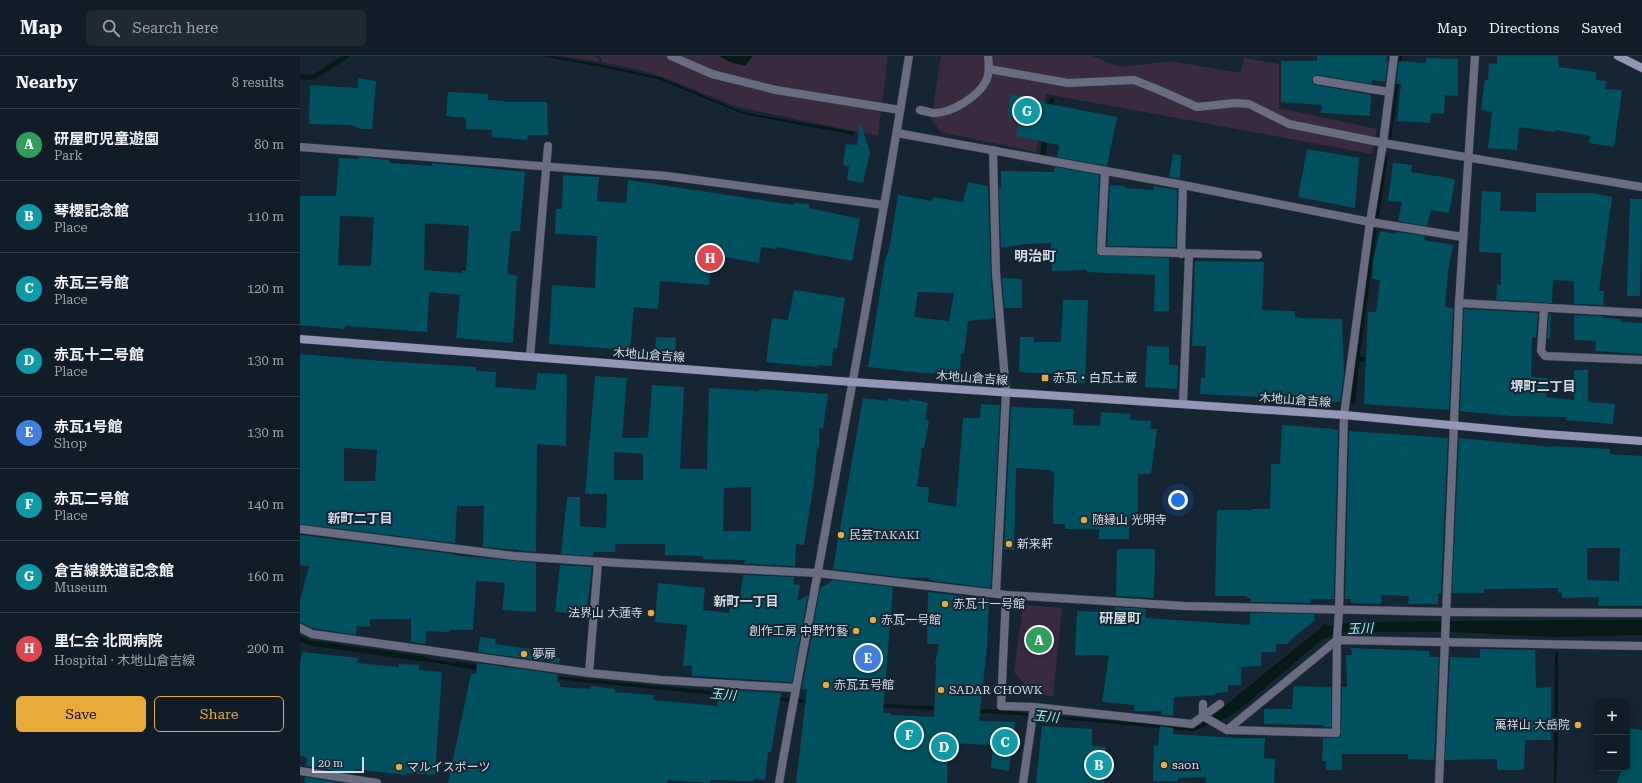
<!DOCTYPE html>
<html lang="en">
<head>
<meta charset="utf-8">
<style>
	:root { --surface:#101c27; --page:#1e2933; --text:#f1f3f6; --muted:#9ca1a7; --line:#303a44; --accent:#e8ab37 }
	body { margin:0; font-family:"Roboto Serif","Noto Sans JP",serif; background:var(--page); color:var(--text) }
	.controls { position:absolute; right:12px; bottom:12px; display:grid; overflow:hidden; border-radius:6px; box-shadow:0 2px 10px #0003 }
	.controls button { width:36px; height:36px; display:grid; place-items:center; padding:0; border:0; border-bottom:1px solid var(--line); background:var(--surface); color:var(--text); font:20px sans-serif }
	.scale { position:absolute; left:12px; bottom:10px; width:52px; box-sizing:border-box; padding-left:4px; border:2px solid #d4dee8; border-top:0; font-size:11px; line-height:14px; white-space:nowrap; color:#d4dee8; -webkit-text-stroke:3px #152534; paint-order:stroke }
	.you { position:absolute; left:878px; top:444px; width:14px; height:14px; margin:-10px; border:3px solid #fff; border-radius:50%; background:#1a73e8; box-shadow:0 0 0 6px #1a73e833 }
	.badge { display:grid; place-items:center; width:26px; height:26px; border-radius:50%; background:var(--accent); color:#fff; font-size:13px; font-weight:700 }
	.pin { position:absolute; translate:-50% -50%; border:2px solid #fff; box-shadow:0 1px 4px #0006 }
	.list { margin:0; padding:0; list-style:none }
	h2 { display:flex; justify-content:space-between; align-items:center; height:52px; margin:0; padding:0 16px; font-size:17px }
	h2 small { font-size:13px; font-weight:400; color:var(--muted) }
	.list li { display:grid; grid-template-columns:26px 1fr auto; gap:12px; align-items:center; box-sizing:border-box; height:72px; padding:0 16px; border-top:1px solid var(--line) }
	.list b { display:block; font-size:15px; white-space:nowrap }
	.list p { margin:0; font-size:13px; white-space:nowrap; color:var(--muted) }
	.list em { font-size:13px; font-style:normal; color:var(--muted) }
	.actions { display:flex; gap:8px; padding:12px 16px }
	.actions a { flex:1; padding:9px 0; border:1px solid var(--accent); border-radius:6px; text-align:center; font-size:14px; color:var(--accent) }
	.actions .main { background:var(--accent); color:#111 }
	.icon { flex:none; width:22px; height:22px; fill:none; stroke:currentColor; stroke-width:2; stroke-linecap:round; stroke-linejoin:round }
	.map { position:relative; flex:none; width:1342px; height:727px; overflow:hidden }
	header { display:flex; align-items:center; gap:24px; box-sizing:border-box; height:56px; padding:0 20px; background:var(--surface); border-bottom:1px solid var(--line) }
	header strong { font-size:19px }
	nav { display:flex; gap:22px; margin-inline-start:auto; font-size:14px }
	.search { width:280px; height:36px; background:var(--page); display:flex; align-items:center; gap:10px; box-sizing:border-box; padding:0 14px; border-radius:6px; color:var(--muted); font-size:15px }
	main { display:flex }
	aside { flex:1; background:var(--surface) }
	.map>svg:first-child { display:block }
	.green { fill:#392a40 }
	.water { fill:#051916 }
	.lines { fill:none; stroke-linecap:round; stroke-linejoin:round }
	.stream { stroke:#051916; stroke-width:5 }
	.building { fill:#00515f; fill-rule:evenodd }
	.pedestrian-casing { stroke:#303f4d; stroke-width:9 }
	.minor-casing { stroke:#303f4d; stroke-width:9 }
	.tertiary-casing { stroke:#303f4d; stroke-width:9 }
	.secondary-casing { stroke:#303f4d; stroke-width:9 }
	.pedestrian { stroke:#6a6c81; stroke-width:8 }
	.minor { stroke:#6a6c81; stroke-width:8 }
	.tertiary { stroke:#6a6c81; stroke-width:8 }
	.secondary { stroke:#9396b6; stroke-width:8 }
	.poi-dot { fill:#e8ab37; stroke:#152534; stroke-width:1.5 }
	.labels { text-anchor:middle; stroke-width:4; stroke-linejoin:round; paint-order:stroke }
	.street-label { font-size:12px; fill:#d4dee8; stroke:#152534 }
	.poi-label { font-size:12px; fill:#d4dee8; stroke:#152534; text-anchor:start }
	.neighbourhood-label { font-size:13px; font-weight:bold; fill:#d4dee8; stroke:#152534 }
	.water-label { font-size:13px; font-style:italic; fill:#92f8e5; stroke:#152534 }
	.quarter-label { font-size:14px; font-weight:bold; fill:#d4dee8; stroke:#152534 }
</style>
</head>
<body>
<header>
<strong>Map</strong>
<div class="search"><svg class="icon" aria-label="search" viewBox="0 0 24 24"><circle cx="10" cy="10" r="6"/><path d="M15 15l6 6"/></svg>Search here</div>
<nav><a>Map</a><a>Directions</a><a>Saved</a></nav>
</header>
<main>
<aside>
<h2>Nearby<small>8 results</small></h2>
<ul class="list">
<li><span class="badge" style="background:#2e9e5b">A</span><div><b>研屋町児童遊園</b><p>Park</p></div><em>80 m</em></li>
<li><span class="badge" style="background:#0f9aa8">B</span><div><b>琴櫻記念館</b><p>Place</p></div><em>110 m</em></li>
<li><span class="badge" style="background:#0f9aa8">C</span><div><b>赤瓦三号館</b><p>Place</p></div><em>120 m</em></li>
<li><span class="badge" style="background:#0f9aa8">D</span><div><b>赤瓦十二号館</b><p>Place</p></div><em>130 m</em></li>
<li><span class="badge" style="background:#3f7fe0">E</span><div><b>赤瓦1号館</b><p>Shop</p></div><em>130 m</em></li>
<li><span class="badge" style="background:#0f9aa8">F</span><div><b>赤瓦二号館</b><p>Place</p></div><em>140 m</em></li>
<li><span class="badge" style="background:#0f9aa8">G</span><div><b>倉吉線鉄道記念館</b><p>Museum</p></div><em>160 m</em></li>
<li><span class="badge" style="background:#e0444e">H</span><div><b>里仁会 北岡病院</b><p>Hospital · 木地山倉吉線</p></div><em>200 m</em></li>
</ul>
<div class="actions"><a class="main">Save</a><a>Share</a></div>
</aside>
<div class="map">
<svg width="1342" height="727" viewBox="0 0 1342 727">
	<rect width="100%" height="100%" fill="#152534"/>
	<g class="green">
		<path d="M261,0H293L297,1L300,6Z"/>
		<path d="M300,0H588L578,80L437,51L368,23L344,15L302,6Z"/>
		<path d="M641,0H792L820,11L870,5L941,17L944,2L979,8V52L1077,73L1072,98L746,38L736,96L641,76L631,63Z"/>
		<path d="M723,549L762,552L753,641L730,635L714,616Z"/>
	</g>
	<g class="water">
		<path d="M241,0H252L298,8L359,21L443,56L555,76L554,79L443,58L358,23L297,10Z"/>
		<path d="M419,0H453L445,10L430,6Z"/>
		<path d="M1100,0H1102L1091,84L1089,83Z"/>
		<path d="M1267,564H1342V579L1254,581L1151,576H1045L1034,578L1020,585L939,654L926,662L893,675L717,659L476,645L211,619V616L506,644L702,654L743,659L893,671L916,657L1023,570V568H1027V570L1056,566Z"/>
		<path d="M1255,596H1258V684L1256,727H1254Z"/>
		<path d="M118,601L163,608V611L117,604Z"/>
	</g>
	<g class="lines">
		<g class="stream">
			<path d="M0,21H14L47,0"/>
			<path d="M750,53L752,44"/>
			<path d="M743,98L745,81"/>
			<path d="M1077,159L1085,101"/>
			<path d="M1056,303L1071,304"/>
			<path d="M1053,346L1057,301L1074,175"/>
			<path d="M0,583L10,587L124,603"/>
			<path d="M157,608L183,613"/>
		</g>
	</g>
	<g class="building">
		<path d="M1017,0H1087L1086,5H1088L1085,26L1072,24V28L1018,19H1015L1012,23V26L1016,29L1071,39L1070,60L1021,57L1022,49L981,46V5H1017Z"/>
		<path d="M1197,0H1258L1259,11L1296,16V24L1306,25L1305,33L1322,34L1314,91L1289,87L1290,80L1255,74V76L1219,71L1217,94L1188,92L1192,55L1181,54L1185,24H1188L1189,7L1197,8Z"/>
		<path d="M1126,2L1158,3V40L1145,39L1144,58L1131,57L1130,67L1097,65L1101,28H1096L1099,5L1126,7Z"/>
		<path d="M58,22L76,25L72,73H60L52,69L9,68L10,29L58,32Z"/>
		<path d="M148,36L188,38V44L205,45V46H247L248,79H228L227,84L192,81V74L166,73V62L146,60Z"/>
		<path d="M711,38L744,45V47L817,61L807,110L757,101L759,89L716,80L720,62L707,60Z"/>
		<path d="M560,66L570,96L563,127L547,124L549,110L543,109L546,88L557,89Z"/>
		<path d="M1007,93L1059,102L1055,152L998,141Z"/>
		<path d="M873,98L881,99L880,123L869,121Z"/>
		<path d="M59,101L89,104V107L132,110V107L225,116L220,175H211L207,218L217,220L213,287L156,282L160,239L129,236L127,276L45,270V273L0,269V140H36L39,102L59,103ZM40,160L74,161L71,210L38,209ZM125,167L169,170L166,215H162V217L124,214Z"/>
		<path d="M1093,107L1112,109L1111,116L1155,123L1149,157L1131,154L1127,170L1098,165L1102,146L1088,145Z"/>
		<path d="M755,111L799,119L796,195L798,199L869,202V255H854L855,219L787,216V214L752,215L751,187L725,188L701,192L699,132H701V115L754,116Z"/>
		<path d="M263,119L299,121L297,145L326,147L328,124L494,149V147L509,148V152L560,163L552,205L477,191L476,193L461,191L459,207L412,199L409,229L360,225L358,253L334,251L330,294L249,288L252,229L295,232L297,180L255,178L256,153H262Z"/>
		<path d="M668,126L688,130L691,222L694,262L668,265L664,298L661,297L660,319L623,317L568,311L585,205L590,189L598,139L632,145L633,141L663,146ZM618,236L654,237L649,265L614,261Z"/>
		<path d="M810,129L825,130V132L854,134V130L877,134L876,191L807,190Z"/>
		<path d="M1182,135L1201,136L1200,155L1236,156V137H1293L1312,141L1299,235H1304L1303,249L1274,248V225L1253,224L1252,247L1196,244L1197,228L1201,229V197L1179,196Z"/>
		<path d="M1330,143H1342L1340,240H1327Z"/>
		<path d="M1080,175L1095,178L1096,176L1125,180L1124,184L1153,189L1148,216L1145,251L1153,252L1149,354L1064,348L1068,256H1076L1080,224L1072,223L1073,206Z"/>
		<path d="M895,205L964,206L962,254L995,255V261L1003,262L1042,263L1044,320L1040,346H1026V344L900,338L901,322H905L906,290H892Z"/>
		<path d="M702,222L722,223V252H704Z"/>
		<path d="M494,234L545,242L537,293L533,292L532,310L517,309V311L466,306L472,262L488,264Z"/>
		<path d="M763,244H788L785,327L759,325L760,318L719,316L720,281H734V286H761Z"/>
		<path d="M1164,253L1238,257L1236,282L1232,281L1231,321L1248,322L1246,341L1274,344V314H1288V346L1315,348L1313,368L1266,364V361L1211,360L1160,355Z"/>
		<path d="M1249,257L1251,258L1250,283L1247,282Z"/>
		<path d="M1274,259L1303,260V262L1321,263V266L1342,267V298L1295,295L1296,285L1274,284Z"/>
		<path d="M356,281L376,282L375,298L355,297Z"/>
		<path d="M847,290L869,291V309H878L877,333L845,331Z"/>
		<path d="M0,298L82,305L176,311V315L196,316L195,331L236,334L237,317L267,318L266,390L237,388L236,496L183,491L184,450H157L155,487L0,468ZM44,392L77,394L75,425H44Z"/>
		<path d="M295,320L327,322L322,382H348L352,329L384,331L380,413H407L409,332L459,335V333L528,338L523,372H519V391H517L514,426L504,489L496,488L495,510L444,508L445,504L403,503V500L365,499V488H315V496H293V500L261,498L267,441H280V470L306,472L307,438H285ZM314,396L343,398V424H314ZM451,431V475H423L424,432Z"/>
		<path d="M563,342L588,345V342L608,346L610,343L628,347L625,364L629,365L624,392H622L617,431H629L628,446L656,451L663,362H680L681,348L700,349L691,529H690V532L629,524V522L599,521L533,513Z"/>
		<path d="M711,351L774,353L773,369L800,370L801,356L831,358L830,364L851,365L850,373H857L851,418H838V464L829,465V483H799V473H765V468H753L754,416L750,415V414L716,412L714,494L704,493Z"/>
		<path d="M982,369L1034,373V374H1038L1034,543H1010L1011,547L951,546V542H947V540H915L917,454H952V453H970L971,408H980Z"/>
		<path d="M1049,375L1148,382L1141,537H1138V548H1108L1109,540L1081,539V548L1051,547V543H1045Z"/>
		<path d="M1159,382L1252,391V390L1310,393V398L1342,400V550H1298L1299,541L1262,542V536L1258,537V532L1184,533V537H1152ZM1287,492H1320L1319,525L1287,524Z"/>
		<path d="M0,479L154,498V499L236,507V556L202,554L205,527L176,525L173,574H149V576L126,575V588L111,586V563H70V571L57,570L56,579L12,572L0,566V545L9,510L0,509Z"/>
		<path d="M817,493H855L854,542L816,540Z"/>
		<path d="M260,509L292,511L286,558L255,556Z"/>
		<path d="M443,519L494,521V528L500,529L497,545L508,539L492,626L392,620V610H383L387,569L355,566L358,527L405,532L403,554L429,557L430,551L439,552Z"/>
		<path d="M531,524L593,531L583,657H591V659L634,661L636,608H635L639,588H627L628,536L689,543L687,591L679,665L715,666L709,715L691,712L693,689L648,687L647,727H496L507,633H502L520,532L531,526Z"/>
		<path d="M815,551L846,553L845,562L950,569V557L1014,558L1015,564L993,582L987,588H976V596H961V610L941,611V629H928V636L915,637V639L874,641L873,660L861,659L862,655H834V649L802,646L809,599H775L777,555L801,556L802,554H815Z"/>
		<path d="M180,581L196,583L195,588L231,593L230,598L260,602L259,607L178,596Z"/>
		<path d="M1051,592L1129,595V601H1139L1134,704L1108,703V698H1042V714H1026V705H1022L1023,682H1036L1041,679L1042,631H1047L1046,599H1052Z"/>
		<path d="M1180,593L1235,594L1236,632L1251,631V664H1250L1251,684H1225L1224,714H1197V703L1145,704L1150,601L1180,602Z"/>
		<path d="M2,596L58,602L57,607L99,611V608L119,609V614L142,616L135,719L106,717V719L55,713V718L6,710L7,701L0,700V608Z"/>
		<path d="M177,607L258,618L257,627H260V631L290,633L291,630L315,633V636L354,639L353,644L417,650L419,633L481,637L471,696H468L465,724L454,723L453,725L410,724V727L368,724L367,727H148L171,618H176Z"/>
		<path d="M994,630L1031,631V671H1024V669L964,668V653H992Z"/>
		<path d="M742,670L792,673V690L806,691L804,727H736Z"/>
		<path d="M860,670L873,672V678L938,682H965L964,702L975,703L974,727H906V721L878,722V725H853L854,689L858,690Z"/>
		<path d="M1327,672L1342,674V727H1317L1322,712H1327Z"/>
		<path d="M5,721L41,727H4Z"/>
	</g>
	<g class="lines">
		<g class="pedestrian-casing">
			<g id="pedestrian">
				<path d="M371,0L412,18L476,34L600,54"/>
				<path d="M689,13L768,27L834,24L859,34L897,51L935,47L949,48L989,68L1083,87L1342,131"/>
				<path d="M620,54C624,55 629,56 633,57C650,58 678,41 686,25C690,17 689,8 688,0"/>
			</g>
		</g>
		<g class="minor-casing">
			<g id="minor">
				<path d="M1017,24L1089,36"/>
				<path d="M597,77L883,129L1070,166L1163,181"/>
				<path d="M0,91L367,120L584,149"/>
				<path d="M693,94L696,217L706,336L696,537"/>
				<path d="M805,115L801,195L958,199"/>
				<path d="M881,198L883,129"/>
				<path d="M1159,247L1342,257"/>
				<path d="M1244,252L1241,295L1245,300L1342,304"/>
				<path d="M230,301L248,90"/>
				<path d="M883,348L889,198"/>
				<path d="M0,473L214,500L320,507L517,517L706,539L885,550L1147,556L1342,557"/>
				<path d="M706,539L701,650L734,651L892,668L920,648"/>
				<path d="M0,572L12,578L289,617L362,624L495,632"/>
				<path d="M289,617L298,506"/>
				<path d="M903,648V660L927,674L1036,677L1037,584L1039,554L1044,359L1070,166L1083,87L1094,0"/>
				<path d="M927,674L1037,584L1342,590"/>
				<path d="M0,715L77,727"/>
				<path d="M723,727L734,651"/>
				<path d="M1139,727L1159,247L1175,0"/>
			</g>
		</g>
		<g class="tertiary-casing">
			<path id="tertiary" d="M479,727C491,656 505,586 518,515C549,344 582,172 609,0"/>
		</g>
		<g class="secondary-casing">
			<g id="secondary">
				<path d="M1318,0L1342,12"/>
				<path d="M0,283L552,326L1044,359L1245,378L1342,385"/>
			</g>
		</g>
		<use href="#pedestrian" class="pedestrian"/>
		<use href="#minor" class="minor"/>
		<use href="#tertiary" class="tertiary"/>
		<use href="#secondary" class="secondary"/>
	</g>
	<g class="poi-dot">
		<rect x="741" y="318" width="8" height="8" rx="2"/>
		<circle cx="784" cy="464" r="4"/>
		<circle cx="541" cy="479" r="4"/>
		<circle cx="709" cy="488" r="4"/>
		<circle cx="645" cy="548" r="4"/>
		<circle cx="351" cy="557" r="4"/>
		<circle cx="573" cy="564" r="4"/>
		<circle cx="556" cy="575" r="4"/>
		<circle cx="224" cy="598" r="4"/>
		<circle cx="526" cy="629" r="4"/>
		<circle cx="641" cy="634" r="4"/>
		<circle cx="1278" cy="669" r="4"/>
		<circle cx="864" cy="709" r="4"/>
		<circle cx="99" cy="711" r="4"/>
	</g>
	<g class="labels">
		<g class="street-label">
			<text transform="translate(349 299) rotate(4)" y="4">木地山倉吉線</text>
			<text transform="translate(672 322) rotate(4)" y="4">木地山倉吉線</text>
			<text transform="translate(995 344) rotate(4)" y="4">木地山倉吉線</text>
		</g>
		<g class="poi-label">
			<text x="753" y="326">赤瓦・白瓦土蔵</text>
			<text x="792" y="468">随縁山 光明寺</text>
			<text x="549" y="483">民芸TAKAKI</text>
			<text x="717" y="492">新来軒</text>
			<text x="653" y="552">赤瓦十一号館</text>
			<text x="343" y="561" text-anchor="end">法界山 大蓮寺</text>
			<text x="581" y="568">赤瓦一号館</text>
			<text x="548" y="579" text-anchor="end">創作工房 中野竹藝</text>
			<text x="232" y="602">夢扉</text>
			<text x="534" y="633">赤瓦五号館</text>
			<text x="649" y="638">SADAR CHOWK</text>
			<text x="1270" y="673" text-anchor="end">萬祥山 大岳院</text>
			<text x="872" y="713">saon</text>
			<text x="107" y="715">マルイスポーツ</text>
		</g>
		<g class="neighbourhood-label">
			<text x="1243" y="335">堺町二丁目</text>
			<text x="60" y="467">新町二丁目</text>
			<text x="446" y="550">新町一丁目</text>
		</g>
		<g class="water-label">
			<text transform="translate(1060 572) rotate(-2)" y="5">玉川</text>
			<text transform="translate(423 638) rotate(5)" y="5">玉川</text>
			<text transform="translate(746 660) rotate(5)" y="5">玉川</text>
		</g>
		<g class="quarter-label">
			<text x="735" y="205">明治町</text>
			<text x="820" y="567">研屋町</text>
		</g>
	</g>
</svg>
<div class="controls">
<button>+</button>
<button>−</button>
</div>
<div class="scale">20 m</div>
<div class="you"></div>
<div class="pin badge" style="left:739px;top:584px;background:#2e9e5b">A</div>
<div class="pin badge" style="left:799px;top:709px;background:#0f9aa8">B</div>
<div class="pin badge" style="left:705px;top:686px;background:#0f9aa8">C</div>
<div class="pin badge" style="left:644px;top:691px;background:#0f9aa8">D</div>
<div class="pin badge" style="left:568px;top:602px;background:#3f7fe0">E</div>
<div class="pin badge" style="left:609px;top:679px;background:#0f9aa8">F</div>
<div class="pin badge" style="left:727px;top:55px;background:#0f9aa8">G</div>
<div class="pin badge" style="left:410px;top:202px;background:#e0444e">H</div>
</div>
</main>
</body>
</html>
